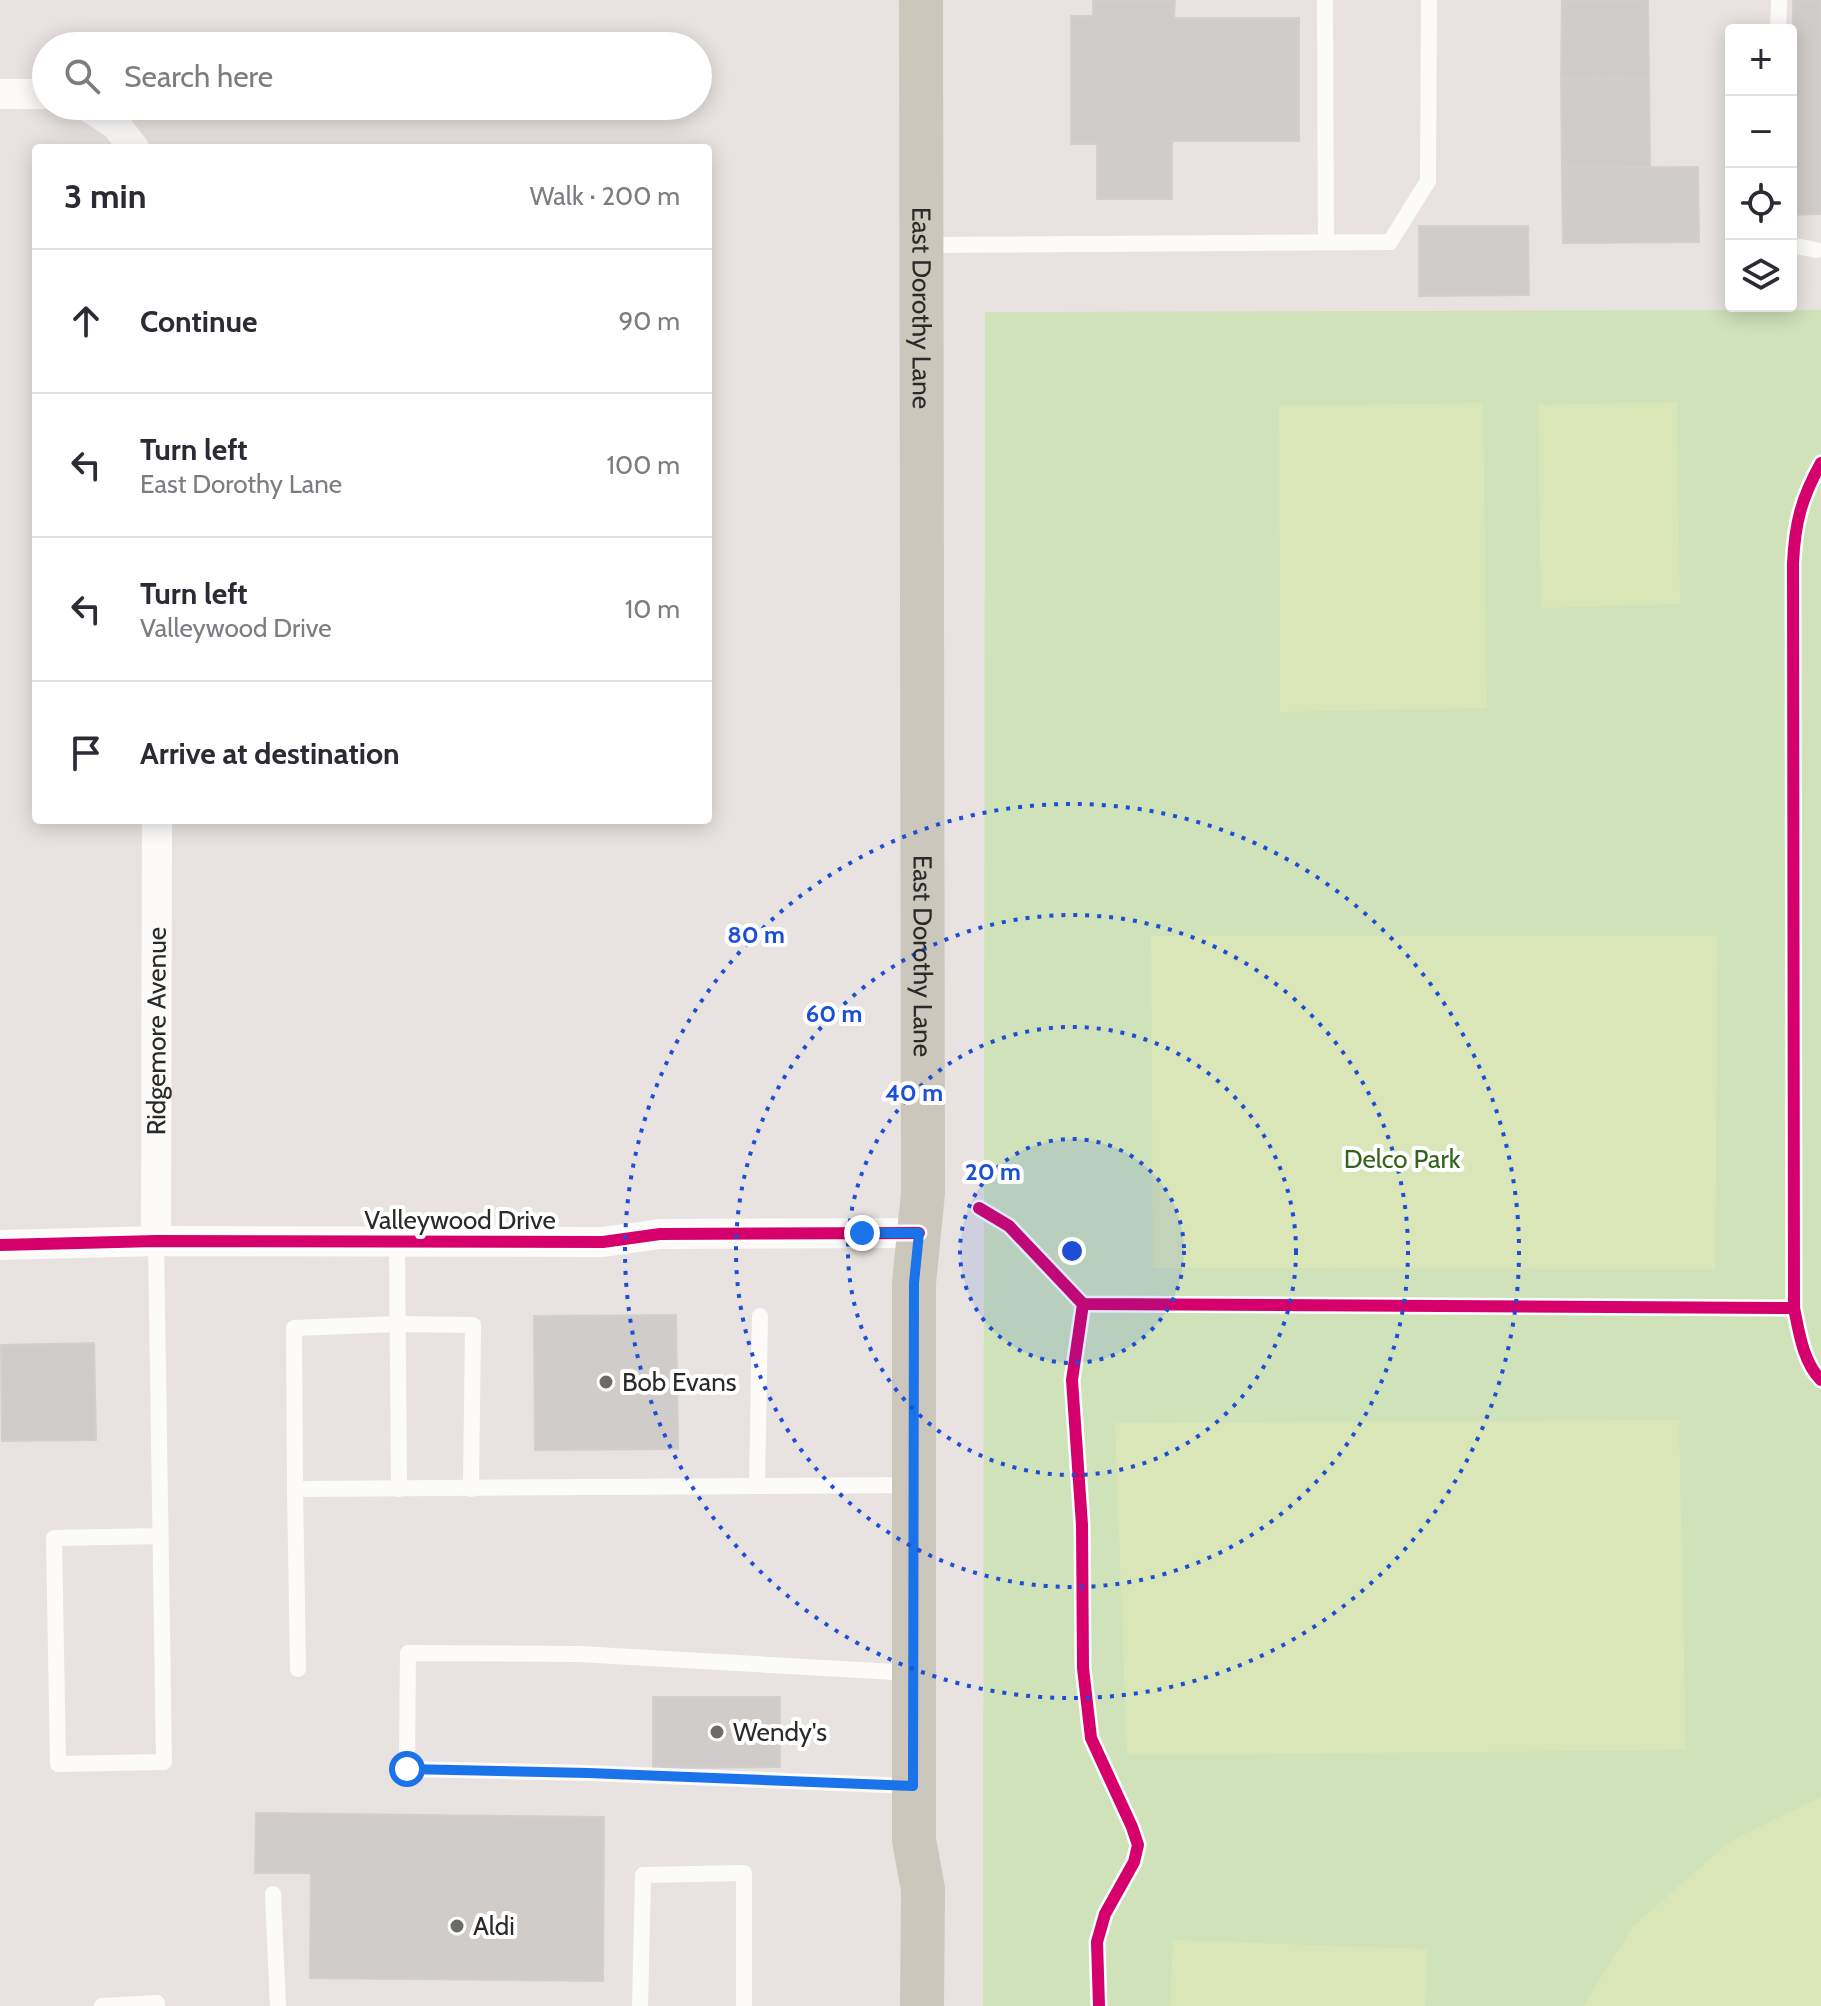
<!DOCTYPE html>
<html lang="en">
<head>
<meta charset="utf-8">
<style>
	:root { --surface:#fff; --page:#f7f7f7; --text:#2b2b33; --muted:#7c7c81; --line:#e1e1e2 }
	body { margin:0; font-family:Cabin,sans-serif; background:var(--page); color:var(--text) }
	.controls { position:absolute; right:24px; top:24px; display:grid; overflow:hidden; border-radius:8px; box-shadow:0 4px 20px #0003 }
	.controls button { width:72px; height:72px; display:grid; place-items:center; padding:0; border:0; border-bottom:2px solid var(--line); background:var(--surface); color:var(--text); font:40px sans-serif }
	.stop { position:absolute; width:24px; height:24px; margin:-18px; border:6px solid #1a73e8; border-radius:50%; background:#fff }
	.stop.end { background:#1a73e8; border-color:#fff; box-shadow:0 2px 8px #0008 }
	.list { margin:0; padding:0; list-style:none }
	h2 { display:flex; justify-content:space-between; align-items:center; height:104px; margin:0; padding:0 32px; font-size:34px }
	h2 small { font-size:26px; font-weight:400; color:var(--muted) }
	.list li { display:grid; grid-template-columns:52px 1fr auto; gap:24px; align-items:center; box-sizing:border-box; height:144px; padding:0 32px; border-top:2px solid var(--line) }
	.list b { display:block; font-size:30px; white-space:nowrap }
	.list p { margin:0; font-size:26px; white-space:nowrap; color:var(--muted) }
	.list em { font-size:26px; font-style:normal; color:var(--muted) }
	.icon { flex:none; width:44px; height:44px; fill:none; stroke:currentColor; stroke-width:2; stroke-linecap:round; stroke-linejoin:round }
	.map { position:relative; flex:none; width:1821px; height:2006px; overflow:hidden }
	.search { position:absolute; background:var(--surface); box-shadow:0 4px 20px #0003; left:32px; top:32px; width:680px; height:88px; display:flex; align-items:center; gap:20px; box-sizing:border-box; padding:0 28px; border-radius:44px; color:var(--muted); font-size:30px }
	.panel { position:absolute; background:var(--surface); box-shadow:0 4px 20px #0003; left:32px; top:144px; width:680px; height:680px; border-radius:8px }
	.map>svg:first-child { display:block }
	.green { fill:#cfe2ba }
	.pitch { fill:#dae6b7 }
	.building { fill:#cfccc9; stroke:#d3cfcc; stroke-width:2 }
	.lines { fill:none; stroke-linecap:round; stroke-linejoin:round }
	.service { stroke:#fcfbfa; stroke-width:16 }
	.minor { stroke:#fcfbfa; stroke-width:30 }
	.primary { stroke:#ccc7bc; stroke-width:44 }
	.cycleway-casing { stroke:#fff; stroke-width:17 }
	.cycleway { stroke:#d6006c; stroke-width:12 }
	.route { stroke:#1a73e8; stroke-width:10 }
	.ring { fill:none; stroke:#1d4ed8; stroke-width:4; stroke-dasharray:4 8 }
	.poi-dot { fill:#6c6b6a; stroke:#fff; stroke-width:3 }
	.labels { text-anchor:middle; stroke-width:8; stroke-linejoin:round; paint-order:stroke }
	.street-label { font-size:26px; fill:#2a2a2a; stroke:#fff }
	.park-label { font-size:26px; fill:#33641c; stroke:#fff }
	.poi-label { font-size:26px; fill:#2a2a2a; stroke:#fff; text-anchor:start }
	.centre { fill:#1d4ed8; stroke:#fff; stroke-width:4 }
	.ring-label { font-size:24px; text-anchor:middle; font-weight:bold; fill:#1d4ed8; stroke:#fff; stroke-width:8; stroke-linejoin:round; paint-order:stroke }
</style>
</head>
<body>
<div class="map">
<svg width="1821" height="2006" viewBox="0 0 1821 2006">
	<rect width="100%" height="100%" fill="#e8e3e0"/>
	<path class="green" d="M1821,310V2006H983L985,312Z"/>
	<g class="pitch">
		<path d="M1677,402L1680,604L1541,608L1538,405Z"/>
		<path d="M1483,403L1487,708L1280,712L1279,406Z"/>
		<path d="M1151,936H1718L1715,1269L1153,1268Z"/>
		<path d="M1679,1420L1686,1750L1127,1755L1115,1423Z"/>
		<path d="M1821,1797V2006H1583L1633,1926L1730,1841Z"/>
		<path d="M1173,1940L1427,1949L1425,2006H1170Z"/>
	</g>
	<g class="building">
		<path d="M1093,0H1175L1174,18H1299V141H1172V199H1097V144H1071V16H1093Z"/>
		<path d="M1562,0H1648L1649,78L1561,79Z"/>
		<path d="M1793,0H1821V214L1792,215Z"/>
		<path d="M1649,78L1650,167L1562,168L1561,79Z"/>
		<path d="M1698,167L1699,242L1563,243L1562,168Z"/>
		<path d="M1419,226H1528L1529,295L1419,296Z"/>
		<path d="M676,1315L678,1449L535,1450L534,1316Z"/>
		<path d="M94,1343L96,1440L2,1441L1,1345Z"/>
		<path d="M653,1697H780V1767L653,1768Z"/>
		<path d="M256,1813L604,1817L603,1981L310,1978L311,1873H255Z"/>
	</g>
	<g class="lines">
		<g class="service">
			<path d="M1325,0L1326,242"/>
			<path d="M1778,30L1779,0"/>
			<path d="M924,245L1390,242L1428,181L1429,0"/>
			<path d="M1791,245L1816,250"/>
			<path d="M156,1241L164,1762L58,1764L54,1538L160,1536"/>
			<path d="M397,1243L399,1489"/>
			<path d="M757,1486L760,1316"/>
			<path d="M295,1489L294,1328L398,1324L473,1325L471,1489"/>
			<path d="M298,1669L295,1489L911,1485"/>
			<path d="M912,1673L578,1654L408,1653L407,1769L588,1773L912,1786"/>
			<path d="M273,1894L278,2006"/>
			<path d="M102,2006L157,2003V2006"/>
			<path d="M640,2006L643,1875L744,1873V2006"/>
		</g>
		<g class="minor">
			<path d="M0,94H46"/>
			<path d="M87,106L116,125L134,148"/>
			<path id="s1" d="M156,1241L157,820"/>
			<path d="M0,1245L156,1241L603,1242L660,1234L919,1233"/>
		</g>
		<path class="primary" id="s2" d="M921,0L923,1193L914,1283V1840L923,1889L922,2006"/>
		<g class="cycleway-casing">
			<g id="cycleway">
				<path d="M1821,463C1801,499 1795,523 1793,563L1794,1308C1799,1332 1803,1362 1821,1380"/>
				<path d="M979,1208L1009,1226L1083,1304L1794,1308"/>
				<path d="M0,1245L156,1241L603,1242L660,1234L919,1233"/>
				<path d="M1083,1304L1072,1380L1082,1525L1083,1668L1091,1738L1132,1827L1138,1845L1134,1862L1105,1914L1097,1942L1099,2006"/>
			</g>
		</g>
		<use href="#cycleway" class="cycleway"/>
	</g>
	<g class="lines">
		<path class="route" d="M407,1769L588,1773L913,1786L914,1283L919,1233H862"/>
	</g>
	<circle cx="1072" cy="1251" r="112" fill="#1d4ed8" fill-opacity=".12"/>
	<g class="ring">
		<circle cx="1072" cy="1251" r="112"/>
		<circle cx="1072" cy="1251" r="224"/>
		<circle cx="1072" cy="1251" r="336"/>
		<circle cx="1072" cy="1251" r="447"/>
	</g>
	<g class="poi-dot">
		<circle cx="606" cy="1382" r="8"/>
		<circle cx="717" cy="1732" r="8"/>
		<circle cx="457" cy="1926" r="8"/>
	</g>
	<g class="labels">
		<g class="street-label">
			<text dy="9" stroke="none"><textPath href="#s2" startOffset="308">East Dorothy Lane</textPath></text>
			<text dy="9" stroke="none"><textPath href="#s2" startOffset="956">East Dorothy Lane</textPath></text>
			<text dy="9" stroke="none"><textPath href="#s1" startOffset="210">Ridgemore Avenue</textPath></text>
			<text x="460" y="1229">Valleywood Drive</text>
		</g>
		<g class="park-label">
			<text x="1402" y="1168">Delco Park</text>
		</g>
		<g class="poi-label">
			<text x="622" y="1391">Bob Evans</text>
			<text x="733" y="1741">Wendy's</text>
			<text x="473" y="1935">Aldi</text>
		</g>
	</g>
	<circle cx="1072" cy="1251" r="12" class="centre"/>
	<g class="ring-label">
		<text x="756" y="943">80 m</text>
		<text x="834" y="1022">60 m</text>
		<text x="914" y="1101">40 m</text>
		<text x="993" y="1180">20 m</text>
	</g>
</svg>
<div class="controls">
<button>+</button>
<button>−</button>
<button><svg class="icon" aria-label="locate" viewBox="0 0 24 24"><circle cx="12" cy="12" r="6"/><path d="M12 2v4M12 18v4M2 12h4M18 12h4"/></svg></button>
<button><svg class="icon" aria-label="layers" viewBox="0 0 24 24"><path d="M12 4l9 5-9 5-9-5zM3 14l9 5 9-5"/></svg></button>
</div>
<div class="stop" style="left:407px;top:1769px"></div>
<div class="stop end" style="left:862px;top:1233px"></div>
<div class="search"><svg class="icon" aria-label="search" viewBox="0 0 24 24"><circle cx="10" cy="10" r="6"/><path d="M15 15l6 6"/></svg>Search here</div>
<section class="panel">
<h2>3 min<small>Walk · 200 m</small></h2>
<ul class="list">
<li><svg class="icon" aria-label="ahead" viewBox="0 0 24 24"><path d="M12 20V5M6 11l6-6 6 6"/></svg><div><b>Continue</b></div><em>90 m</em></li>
<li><svg class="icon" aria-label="left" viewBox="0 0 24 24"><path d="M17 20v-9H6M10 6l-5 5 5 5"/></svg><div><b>Turn left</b><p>East Dorothy Lane</p></div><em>100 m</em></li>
<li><svg class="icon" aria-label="left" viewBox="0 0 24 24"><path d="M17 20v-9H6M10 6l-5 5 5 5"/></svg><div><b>Turn left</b><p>Valleywood Drive</p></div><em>10 m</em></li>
<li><svg class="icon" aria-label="arrive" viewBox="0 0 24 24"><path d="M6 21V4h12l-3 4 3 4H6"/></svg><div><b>Arrive at destination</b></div></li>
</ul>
</section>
</div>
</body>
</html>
